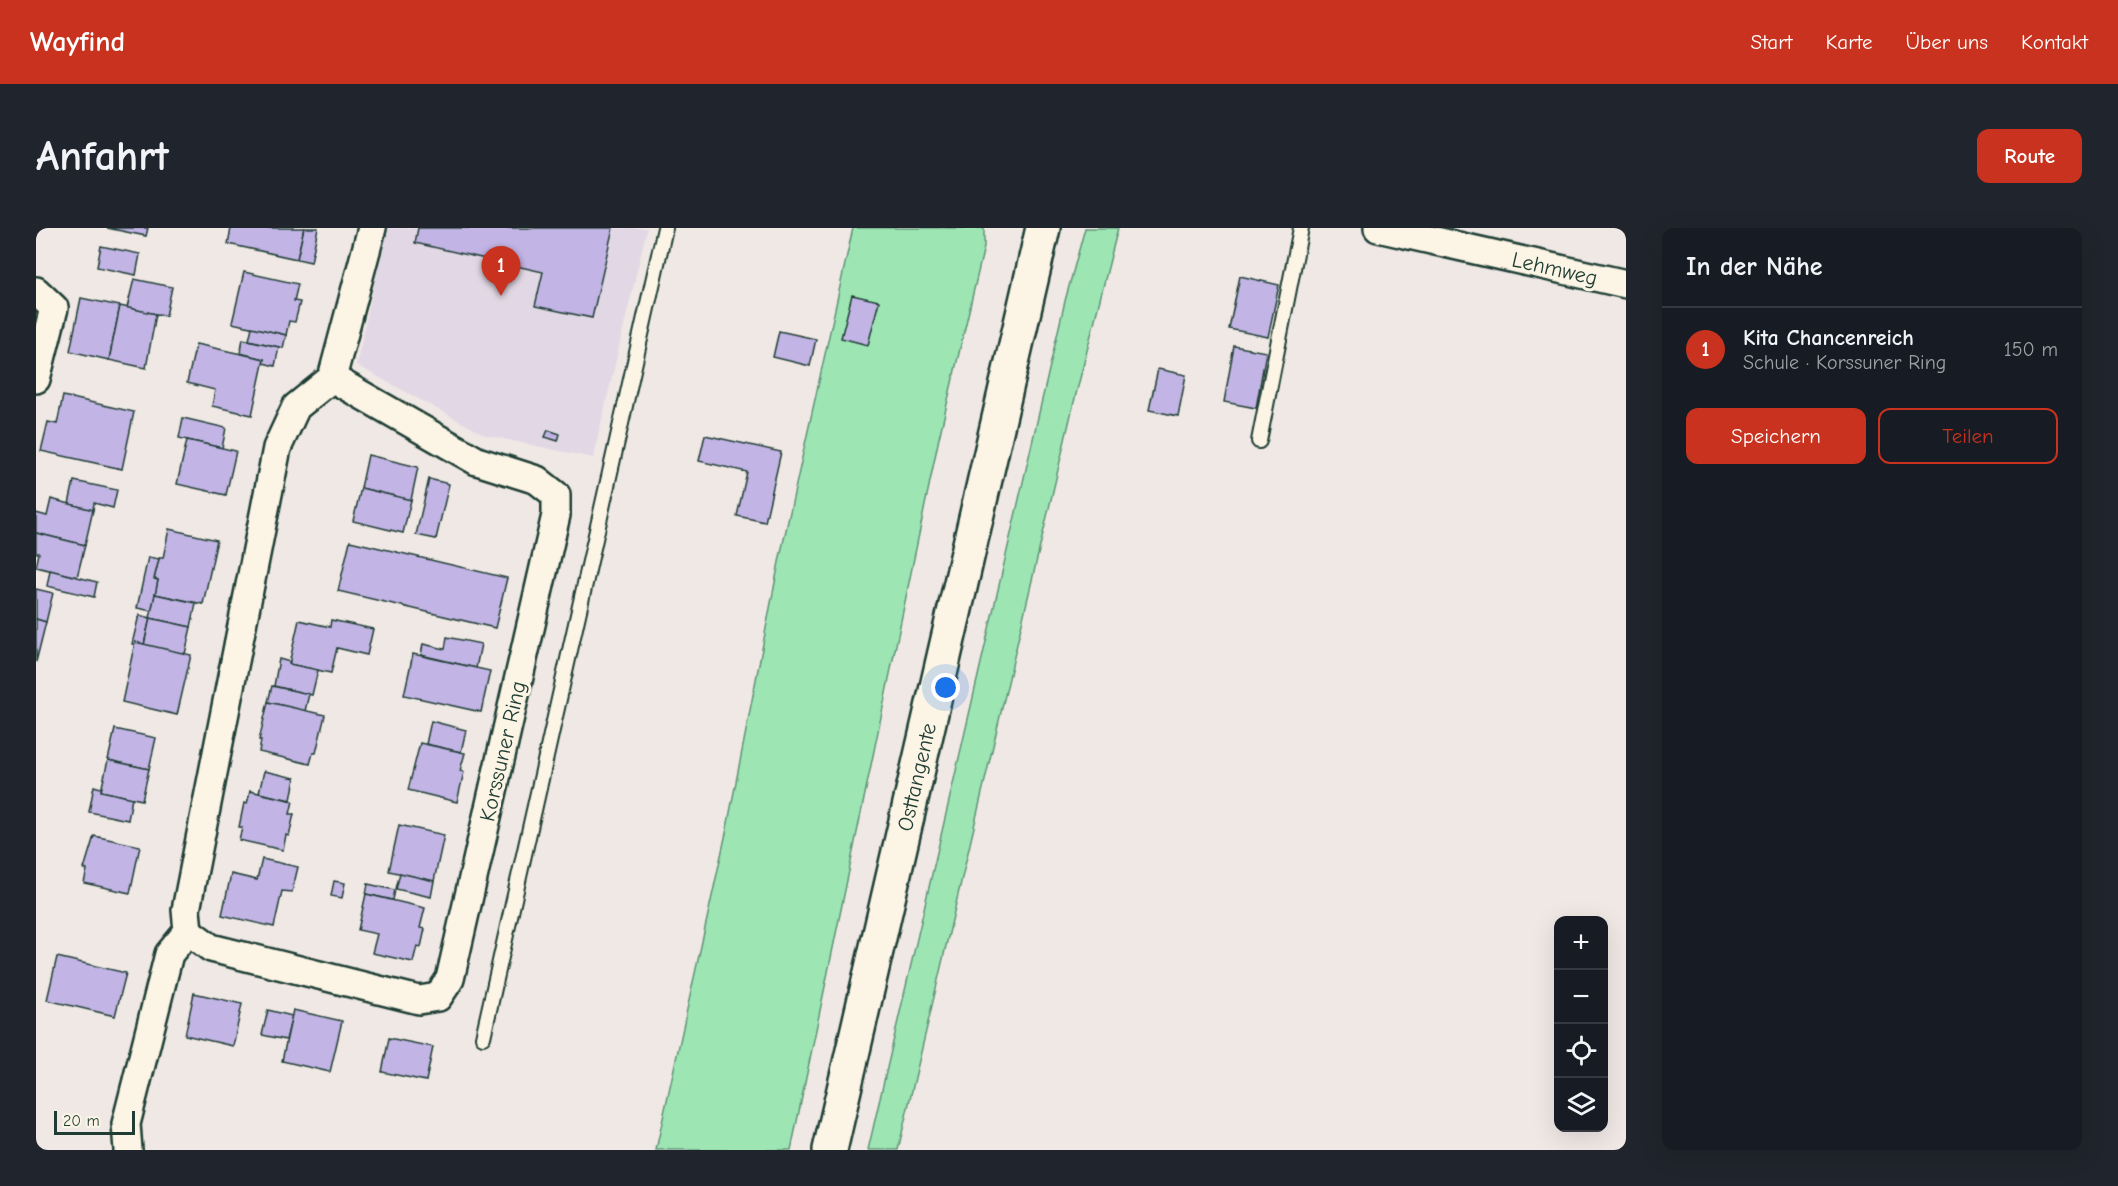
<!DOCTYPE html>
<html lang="de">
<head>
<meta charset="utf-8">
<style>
	:root { --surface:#171b24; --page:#20242c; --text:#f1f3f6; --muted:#9ea1a6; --line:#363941; --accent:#c8321e }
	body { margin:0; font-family:"Comic Neue",sans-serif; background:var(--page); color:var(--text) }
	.controls { position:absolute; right:18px; bottom:18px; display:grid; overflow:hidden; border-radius:12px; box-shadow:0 6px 24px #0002 }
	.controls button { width:54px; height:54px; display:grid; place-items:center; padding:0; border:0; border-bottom:2px solid var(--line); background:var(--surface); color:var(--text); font:30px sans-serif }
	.scale { position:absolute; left:18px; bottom:15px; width:81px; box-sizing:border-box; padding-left:6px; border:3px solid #1f3d34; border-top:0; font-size:16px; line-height:21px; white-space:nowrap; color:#1f3d34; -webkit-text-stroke:4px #fcf5e5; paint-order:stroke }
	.you { position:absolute; left:910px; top:460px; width:21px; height:21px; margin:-15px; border:4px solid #fff; border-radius:50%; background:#1a73e8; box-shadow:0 0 0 9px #1a73e833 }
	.badge { display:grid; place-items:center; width:39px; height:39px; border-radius:50%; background:var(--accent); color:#fff; font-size:20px; font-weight:700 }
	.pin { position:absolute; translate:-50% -50px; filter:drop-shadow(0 2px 3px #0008) }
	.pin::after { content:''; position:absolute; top:32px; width:21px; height:18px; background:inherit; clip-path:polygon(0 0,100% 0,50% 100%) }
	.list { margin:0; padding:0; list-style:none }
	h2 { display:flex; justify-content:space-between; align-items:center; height:78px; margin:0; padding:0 24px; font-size:26px }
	h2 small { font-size:20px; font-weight:400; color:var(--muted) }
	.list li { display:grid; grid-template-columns:39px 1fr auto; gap:18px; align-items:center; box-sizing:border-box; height:84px; padding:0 24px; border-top:2px solid var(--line) }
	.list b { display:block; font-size:22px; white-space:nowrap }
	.list p { margin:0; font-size:20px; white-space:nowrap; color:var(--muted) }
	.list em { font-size:20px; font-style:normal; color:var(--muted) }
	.actions { display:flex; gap:12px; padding:18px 24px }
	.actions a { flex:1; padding:14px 0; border:2px solid var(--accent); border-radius:12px; text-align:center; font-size:21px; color:var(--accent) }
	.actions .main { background:var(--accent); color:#fff }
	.icon { flex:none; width:33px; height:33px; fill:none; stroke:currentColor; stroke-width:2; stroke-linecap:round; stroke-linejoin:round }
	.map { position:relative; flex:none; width:1590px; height:922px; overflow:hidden; border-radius:12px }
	header { display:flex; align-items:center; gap:36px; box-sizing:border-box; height:84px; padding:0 30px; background:var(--accent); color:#fff }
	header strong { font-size:28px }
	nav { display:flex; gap:33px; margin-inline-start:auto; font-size:21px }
	.intro { display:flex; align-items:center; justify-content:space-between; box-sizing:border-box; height:144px; padding:0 36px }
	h1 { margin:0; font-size:42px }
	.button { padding:15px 27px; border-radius:12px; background:var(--accent); color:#fff; font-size:21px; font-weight:700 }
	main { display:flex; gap:36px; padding:0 36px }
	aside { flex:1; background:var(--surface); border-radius:12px; box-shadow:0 6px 24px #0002 }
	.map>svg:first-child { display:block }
	.built { fill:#e2d8e5 }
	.green { fill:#9de6b4; stroke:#5e9274; stroke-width:1.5 }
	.building { fill:#c2b4e5; stroke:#1f3d34; stroke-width:1.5 }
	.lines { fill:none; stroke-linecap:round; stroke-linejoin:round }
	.service-casing { stroke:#1f3d34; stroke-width:18 }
	.minor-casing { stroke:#1f3d34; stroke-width:32 }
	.secondary-casing { stroke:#1f3d34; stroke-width:38 }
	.service { stroke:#fcf5e5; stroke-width:14 }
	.minor { stroke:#fcf5e5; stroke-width:27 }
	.secondary { stroke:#fcf5e5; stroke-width:33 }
	.labels { text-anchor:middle; stroke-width:6; stroke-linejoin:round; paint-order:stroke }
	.street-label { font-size:22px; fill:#1f3d34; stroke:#fcf5e5 }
</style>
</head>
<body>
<header>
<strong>Wayfind</strong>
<nav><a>Start</a><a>Karte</a><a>Über uns</a><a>Kontakt</a></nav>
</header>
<div class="intro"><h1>Anfahrt</h1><a class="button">Route</a></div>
<main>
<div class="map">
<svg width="1590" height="922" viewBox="0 0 1590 922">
	<rect width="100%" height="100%" fill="#f0e8e5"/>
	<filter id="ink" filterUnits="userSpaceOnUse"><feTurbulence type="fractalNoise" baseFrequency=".0167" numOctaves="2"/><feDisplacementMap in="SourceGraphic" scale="12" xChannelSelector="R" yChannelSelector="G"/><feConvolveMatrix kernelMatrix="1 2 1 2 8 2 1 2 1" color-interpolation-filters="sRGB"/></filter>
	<g filter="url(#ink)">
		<path class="built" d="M351,0H611L557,230L449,207L320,137Z"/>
		<g class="green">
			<path d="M817,0H948V19L903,210L755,922H620L690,605L744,329Z"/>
			<path d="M1049,0H1082L1037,178L862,922H832L1029,73Z"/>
		</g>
		<g class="building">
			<path d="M71,0H112L110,8Z"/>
			<path d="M195,0H268L261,31L192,16Z"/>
			<path d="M268,0H282L275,34L261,31Z"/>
			<path d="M382,0H577L556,90L499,78L507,44L379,15Z"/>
			<path d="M65,18L104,26L100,47L61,39Z"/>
			<path d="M208,44L262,56L258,73L264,74L259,94L253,93L250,107L196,95Z"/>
			<path d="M1204,48L1243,57L1232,109L1193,101Z"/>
			<path d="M98,51L136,59L130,88L91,80Z"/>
			<path d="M816,67L843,73L832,117L805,110Z"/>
			<path d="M45,70L84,78L73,132L34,123Z"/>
			<path d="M84,78L120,86L110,140L73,132Z"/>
			<path d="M216,99L250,107L247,120L213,112Z"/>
			<path d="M743,103L780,111L774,138L737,129Z"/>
			<path d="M207,111L243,119L239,138L227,135L228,131L204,125Z"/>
			<path d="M160,116L228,131L216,187L176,178L179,162L151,155Z"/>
			<path d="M1198,118L1230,124L1220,180L1188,174Z"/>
			<path d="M1122,141L1150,147L1142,188L1113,182Z"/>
			<path d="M27,168L98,184L86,241L5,223L12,194L21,196Z"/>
			<path d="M147,190L190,200L186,220L143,210Z"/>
			<path d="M512,202L524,206L522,213L509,209Z"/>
			<path d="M669,207L745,224L729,294L701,288L711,244L663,233Z"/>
			<path d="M151,212L200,223L190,267L141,256Z"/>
			<path d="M332,227L382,239L375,272L325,260Z"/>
			<path d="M393,251L413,256L400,311L380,307Z"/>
			<path d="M38,253L81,262L77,280L58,275L57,282L33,276Z"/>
			<path d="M325,260L375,272L367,305L317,293Z"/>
			<path d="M15,271L57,282L49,317L0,305V285L11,288Z"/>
			<path d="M133,301L181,312L167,376L119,366L122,352L118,351L123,330H127Z"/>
			<path d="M0,305L49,317L41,349L0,339L3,325H0Z"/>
			<path d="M314,313L471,350L459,400L302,363Z"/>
			<path d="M112,329L123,331L118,351L122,352L116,383L101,380Z"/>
			<path d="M14,342L61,354L58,369L11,358Z"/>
			<path d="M0,361L17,365L10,394L0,391Z"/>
			<path d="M119,366L160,375L155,399L114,390Z"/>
			<path d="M103,387L114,390L108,417L99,414V416H96Z"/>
			<path d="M114,390L155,399L149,426L108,417Z"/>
			<path d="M0,391L10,394L0,434Z"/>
			<path d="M263,392L294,399L295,392L337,401L331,427L301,420L295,445L253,436Z"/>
			<path d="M411,409L445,416L440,440L385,427L387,416L409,421Z"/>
			<path d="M99,414L155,427L141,487L86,474Z"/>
			<path d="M377,426L454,443L445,484L368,467Z"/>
			<path d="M243,431L254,434L253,436L282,442L276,467L238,458Z"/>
			<path d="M236,458L273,466L269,483L232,474Z"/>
			<path d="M232,474L289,487L280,525H277L274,536L223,524L225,512H223Z"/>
			<path d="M395,493L430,502L425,524L390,516Z"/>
			<path d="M79,501L120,510L113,541L72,532Z"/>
			<path d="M384,515L429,525L424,543L428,544L421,574L372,562Z"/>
			<path d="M72,532L113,541L106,572L65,563Z"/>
			<path d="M228,543L259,550L255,572L223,565Z"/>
			<path d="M58,558L65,560V563L96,570L92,592L53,584Z"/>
			<path d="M214,563L257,573L254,586H258L253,608L250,607L247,622L203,612L206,599H203L208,575L211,576Z"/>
			<path d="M363,597L408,607L398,653L353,643Z"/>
			<path d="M58,608L104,618L94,665L48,655L51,642L48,641Z"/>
			<path d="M226,631L262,639L256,664L246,663L238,699L186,687L195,646L221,652Z"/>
			<path d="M364,645L398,653L395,669L360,661Z"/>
			<path d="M298,653L309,655L306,670L295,668Z"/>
			<path d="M332,656L359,662L357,672L330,666Z"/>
			<path d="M330,666L389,680L384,700L389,701L385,719L381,718L377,734L336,725L341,706L322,702Z"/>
			<path d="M21,729L90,745L79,788L11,772Z"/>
			<path d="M158,765L206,776L197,818L149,807Z"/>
			<path d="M232,782L256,788L250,812L226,807Z"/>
			<path d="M257,782L306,793L294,844L246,833Z"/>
			<path d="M353,810L397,819L390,853L346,844Z"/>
		</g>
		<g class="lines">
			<g class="service-casing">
				<g id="service">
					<path d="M1223,213L1265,0"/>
					<path d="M447,809L629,0"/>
				</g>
			</g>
			<g class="minor-casing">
				<g id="minor">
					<path d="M1342,0L1590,56"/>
					<path d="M0,63L18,80L0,151"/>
					<path d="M152,703L175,720L383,772L402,769L414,751L520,287V267L501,252L441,233L296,150"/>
					<path d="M92,922L90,896L133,726L152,703L150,682L241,220L260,179L296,150L336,0"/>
				</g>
			</g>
			<g class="secondary-casing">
				<path id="secondary" d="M794,922L1007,0"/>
			</g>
			<use href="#service" class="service"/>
			<use href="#minor" class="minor"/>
			<use href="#secondary" class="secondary"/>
		</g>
	</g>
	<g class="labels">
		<g class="street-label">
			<text transform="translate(1519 40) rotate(13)" y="8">Lehmweg</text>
			<text transform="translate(466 523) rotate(-77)" y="8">Korssuner Ring</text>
			<text transform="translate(880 549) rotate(-77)" y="8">Osttangente</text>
		</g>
	</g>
</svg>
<div class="controls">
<button>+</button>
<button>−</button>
<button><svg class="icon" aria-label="locate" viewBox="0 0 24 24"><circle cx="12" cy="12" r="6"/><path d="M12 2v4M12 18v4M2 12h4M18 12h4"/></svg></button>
<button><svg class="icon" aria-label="layers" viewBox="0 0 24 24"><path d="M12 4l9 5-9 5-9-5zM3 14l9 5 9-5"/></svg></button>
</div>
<div class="scale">20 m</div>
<div class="you"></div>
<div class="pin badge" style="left:465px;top:68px">1</div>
</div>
<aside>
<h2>In der Nähe<small></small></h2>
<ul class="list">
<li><span class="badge">1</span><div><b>Kita Chancenreich</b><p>Schule · Korssuner Ring</p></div><em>150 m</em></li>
</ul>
<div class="actions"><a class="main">Speichern</a><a>Teilen</a></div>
</aside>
</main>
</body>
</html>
